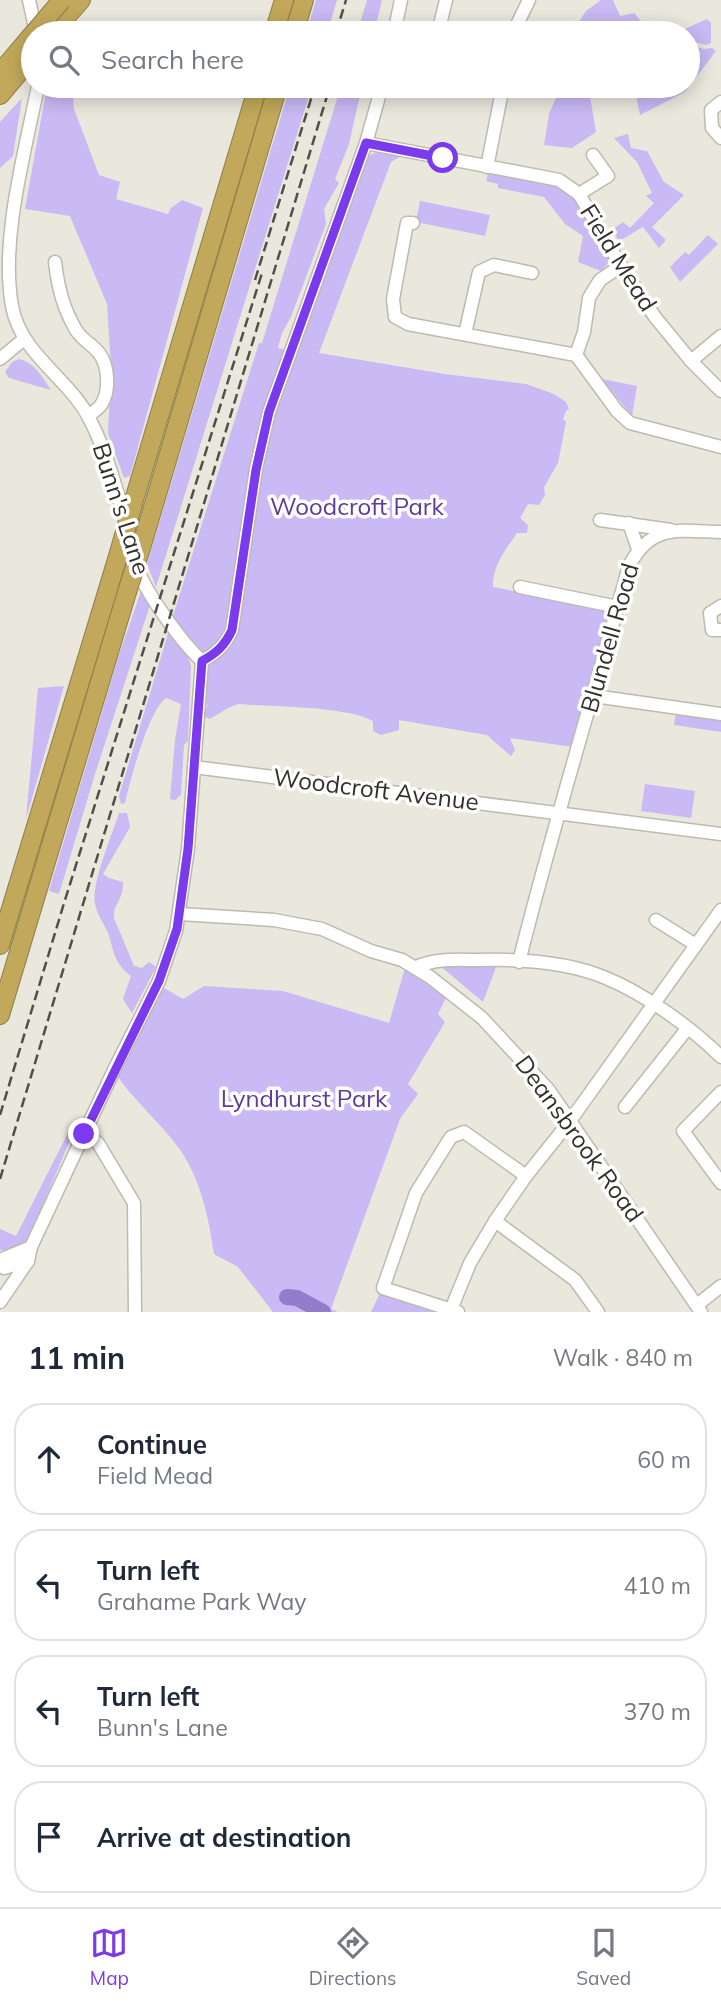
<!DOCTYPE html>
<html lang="en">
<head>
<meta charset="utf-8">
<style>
	:root { --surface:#fff; --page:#f2f2f3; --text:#1f2937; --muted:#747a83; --line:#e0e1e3; --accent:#7c3aed }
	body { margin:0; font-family:Mulish,sans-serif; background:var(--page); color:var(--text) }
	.stop { position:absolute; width:21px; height:21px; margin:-16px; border:5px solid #7c3aed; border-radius:50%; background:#fff }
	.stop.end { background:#7c3aed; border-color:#fff; box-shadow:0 2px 7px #0008 }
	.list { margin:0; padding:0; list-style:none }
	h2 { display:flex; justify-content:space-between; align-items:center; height:91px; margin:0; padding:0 28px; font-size:30px }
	h2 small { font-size:23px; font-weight:400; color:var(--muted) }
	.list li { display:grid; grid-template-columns:46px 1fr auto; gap:21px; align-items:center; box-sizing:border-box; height:112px; margin:0 14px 14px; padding:0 14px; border:2px solid var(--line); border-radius:28px }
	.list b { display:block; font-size:26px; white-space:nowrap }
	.list p { margin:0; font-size:23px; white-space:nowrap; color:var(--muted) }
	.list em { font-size:23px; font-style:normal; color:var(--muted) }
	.icon { flex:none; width:38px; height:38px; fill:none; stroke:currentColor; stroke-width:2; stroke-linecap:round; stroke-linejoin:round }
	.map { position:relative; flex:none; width:721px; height:1312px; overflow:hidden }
	.search { position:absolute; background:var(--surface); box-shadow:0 4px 18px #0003; left:21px; right:21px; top:21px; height:77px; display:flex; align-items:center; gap:18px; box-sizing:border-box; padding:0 24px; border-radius:38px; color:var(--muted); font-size:26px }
	.sheet { height:595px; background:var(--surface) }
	nav { display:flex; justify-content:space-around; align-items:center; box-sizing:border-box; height:98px; border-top:2px solid var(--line); background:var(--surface); font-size:19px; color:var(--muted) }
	nav a { display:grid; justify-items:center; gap:4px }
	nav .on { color:var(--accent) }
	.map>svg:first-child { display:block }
	.green { fill:#c9b9f4 }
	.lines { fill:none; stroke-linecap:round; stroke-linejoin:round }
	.river { stroke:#937cc9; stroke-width:16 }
	.minor-casing { stroke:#bdbab0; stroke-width:15 }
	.highway-casing { stroke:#8f7e4a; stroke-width:20 }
	.minor { stroke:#fff; stroke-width:12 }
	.highway { stroke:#c1a85a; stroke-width:18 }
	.rail { stroke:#514f4a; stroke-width:2.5; stroke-dasharray:10 5; stroke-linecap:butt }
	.highway-bridge-casing { stroke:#8f7e4a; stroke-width:20; stroke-linecap:butt }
	.highway-bridge { stroke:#c1a85a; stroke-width:18 }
	.route { stroke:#7c3aed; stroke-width:9 }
	.labels { text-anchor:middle; stroke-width:7; stroke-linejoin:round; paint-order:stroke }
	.street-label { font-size:24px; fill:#31302c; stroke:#fff }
	.park-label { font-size:24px; fill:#5d3b97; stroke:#fff }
</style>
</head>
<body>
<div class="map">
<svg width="721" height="1312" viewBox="0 0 721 1312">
	<rect width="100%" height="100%" fill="#eae7dd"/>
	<g class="green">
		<path d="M316,0H337L327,33H306Z"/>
		<path d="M367,0H382L374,33H357Z"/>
		<path d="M601,0H613L620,16L634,13L641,21L628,33L573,31L586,11Z"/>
		<path d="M707,19L711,23V43L706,45L688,40V33H676Z"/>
		<path d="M688,45L705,49L712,48L716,51L685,92L640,115L634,86H688Z"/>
		<path d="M47,86H72L74,109L99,175L120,182L116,199L168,214L171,208L182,200L203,208L130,476L124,478L108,433L111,367L107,304L70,216L25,209Z"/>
		<path d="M290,86H312L156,587L147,564Z"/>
		<path d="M341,86H362L349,144L335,179L339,183L324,209L326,224L291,317L282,333L278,348L298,353L315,295L367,157L376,152L403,155L391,162L319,353L445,374L526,384L554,394L566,402L569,409L566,411L563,419L566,422L558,463L544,487L545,495L539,505L528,504L520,518L528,525L527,533H517C506,549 492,566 493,587L617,611L573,747L510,738L515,750L511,756L487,735L399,720V730L381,735L373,731V721C346,706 272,707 238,704L228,708L210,719L202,716L208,704L197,712L202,661L172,619L259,343H262Z"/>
		<path d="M561,86H568L590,96L596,132L572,148L544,145L549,114Z"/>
		<path d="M22,98L13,156L0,168V122Z"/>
		<path d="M628,134L631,148L647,151L664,182L684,195L652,227L666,240L659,248L643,227L619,241L612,230L623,222L630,228L654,203L646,196L652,193L637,162L614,138Z"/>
		<path d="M488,174L555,183L576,200L611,260L601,271L578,262L583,236L565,224L544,197L498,188V184L486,181Z"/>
		<path d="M420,201L490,215L485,236L416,222Z"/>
		<path d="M708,235L718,244L680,282L670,267L685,252L689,255Z"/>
		<path d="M19,359C35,363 43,378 51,390L9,378L5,372L12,362Z"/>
		<path d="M602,379L637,386L632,416Z"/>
		<path d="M141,591L150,605L95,774L59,894L49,891L118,658Z"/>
		<path d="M170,627L187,654L191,666L188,741L184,745L181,795L175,800L170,799L175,740L181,704L166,698C149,709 130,781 125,803L121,804L119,796Z"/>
		<path d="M64,686L26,819L38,688Z"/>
		<path d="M676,712L721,718V732L674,725Z"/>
		<path d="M645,784L695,791L691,818L641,811Z"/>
		<path d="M119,813H127L130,827L103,874L109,878L123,882C124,900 113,903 114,918L134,966L142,968L149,962L156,967L132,1013L123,999L131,976C117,966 114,955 110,939C108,929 98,918 95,904C91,884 112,835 119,813Z"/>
		<path d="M439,965L496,967L483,1002Z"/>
		<path d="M405,968L446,998L438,1014L445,1022L408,1084L418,1094L400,1119L331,1309L338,1312H273L238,1267L214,1254C209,1219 201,1181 181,1151C162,1124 134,1101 115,1073L157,984L183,999L204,986L283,991L389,1023Z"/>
		<path d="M72,1125L76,1126L28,1240L11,1250H0V1229L16,1236Z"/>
		<path d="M383,1287L450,1312H371Z"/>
	</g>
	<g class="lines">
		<path class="river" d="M287,1297L297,1298L323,1312"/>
		<g class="minor-casing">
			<g id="minor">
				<path d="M29,0L36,33"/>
				<path d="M394,33L401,0"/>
				<path d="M438,33L446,0"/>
				<path d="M513,33L529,0"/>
				<path d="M38,86C25,152 0,240 12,306C21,355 68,377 89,418C108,454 118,495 129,534C132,547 135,562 140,575C150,598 183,644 202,661"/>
				<path d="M721,102L711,110L712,128L721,138"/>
				<path d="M366,143L559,180L579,194L621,266L655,317L691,361L721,391"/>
				<path d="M487,167L503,86"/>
				<path d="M579,194L608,176L593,155"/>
				<path d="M413,223H407L393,299L395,317L408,324L576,355"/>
				<path d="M55,262C58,287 63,308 76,330C82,340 92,344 99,353C109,366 110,392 101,405C98,409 92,413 88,416"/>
				<path d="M465,334L479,272L494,265L532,273"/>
				<path d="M576,355L617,411L630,423L721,447"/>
				<path d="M576,355L584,332L589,298L600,280L621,266"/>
				<path d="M0,359L24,339"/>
				<path d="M691,361L721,336"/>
				<path d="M600,520L671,530"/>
				<path d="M629,523L638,549"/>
				<path d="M520,587L618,607"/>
				<path d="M721,606L710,613L712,630H721"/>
				<path d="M202,661C217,653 225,645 232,630L256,469L269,412L366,143L382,86"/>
				<path d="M594,696L721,714"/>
				<path d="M194,767L721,834"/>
				<path d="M180,914L274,920L322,929L371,951L402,960L430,977L482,1018L548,1089L701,1312"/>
				<path d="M656,920L696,945"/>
				<path d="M519,962C552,829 593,698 629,566C651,523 679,531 721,532"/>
				<path d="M416,967C437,958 457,960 479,960C520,959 568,962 606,978C645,994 692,1028 721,1057"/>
				<path d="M721,1092L683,1131L721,1183"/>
				<path d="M625,1107L687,1029"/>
				<path d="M84,1134L98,1143L134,1203L135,1312"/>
				<path d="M495,1221L575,1280L598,1312"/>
				<path d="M0,1260L31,1247"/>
				<path d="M0,1266L4,1268L28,1261L31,1247L114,1070L159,981L176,931L188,849L202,661"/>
				<path d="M0,1302L28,1261"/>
				<path d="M697,1305L721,1286"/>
				<path d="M450,1312L470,1263L495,1221L526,1176L570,1121L721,910"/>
				<path d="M458,1312L383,1288L416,1193L451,1137L464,1132L526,1176"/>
			</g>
		</g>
		<g class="highway-casing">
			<g id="highway">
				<path d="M52,33L81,0"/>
				<path d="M274,33L284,0"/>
				<path d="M294,33L304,0"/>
				<path d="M0,73L33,34"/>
				<path d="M0,95L33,56"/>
				<path d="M134,500L258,86"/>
				<path d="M141,548L278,86"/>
				<path d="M0,945L119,553"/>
				<path d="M0,1015L127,592"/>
			</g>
		</g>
		<use href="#minor" class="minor"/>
		<use href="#highway" class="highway"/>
		<g class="rail">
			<path d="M336,33L346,0"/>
			<path d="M255,280L315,86"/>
			<path d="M0,1115L65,900L262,273"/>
			<path d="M0,1179L330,86"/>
		</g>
		<g class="highway-bridge-casing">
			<g id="highway-bridge">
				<path d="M34,33L62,0"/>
				<path d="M119,553L134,500"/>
				<path d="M127,592L141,548"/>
			</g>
		</g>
		<use href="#highway-bridge" class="highway-bridge"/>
	</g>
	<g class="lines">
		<path class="route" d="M84,1134L159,981L177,929L188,849L202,661C217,653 225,645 232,630L256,470L269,412L366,143L443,158"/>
	</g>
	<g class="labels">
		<g class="street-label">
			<text transform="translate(618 258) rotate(58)" y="8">Field Mead</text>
			<text transform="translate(121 509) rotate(72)" y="8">Bunn's Lane</text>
			<text transform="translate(610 638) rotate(-74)" y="8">Blundell Road</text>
			<text transform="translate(376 790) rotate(7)" y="8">Woodcroft Avenue</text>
			<text transform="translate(579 1139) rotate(54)" y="8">Deansbrook Road</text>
		</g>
		<g class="park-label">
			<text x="357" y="515">Woodcroft Park</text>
			<text x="304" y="1107">Lyndhurst Park</text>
		</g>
	</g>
</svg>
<div class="stop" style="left:443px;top:158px"></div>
<div class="stop end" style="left:84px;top:1134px"></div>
<div class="search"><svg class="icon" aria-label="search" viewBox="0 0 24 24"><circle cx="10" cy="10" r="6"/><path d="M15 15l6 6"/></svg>Search here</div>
</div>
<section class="sheet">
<h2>11 min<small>Walk · 840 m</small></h2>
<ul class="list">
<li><svg class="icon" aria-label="ahead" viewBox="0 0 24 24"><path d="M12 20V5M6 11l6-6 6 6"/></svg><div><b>Continue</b><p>Field Mead</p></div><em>60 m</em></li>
<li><svg class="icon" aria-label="left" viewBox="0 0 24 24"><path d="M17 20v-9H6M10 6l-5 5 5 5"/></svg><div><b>Turn left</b><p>Grahame Park Way</p></div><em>410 m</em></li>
<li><svg class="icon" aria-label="left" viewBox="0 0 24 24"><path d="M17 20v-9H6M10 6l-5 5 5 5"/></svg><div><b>Turn left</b><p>Bunn's Lane</p></div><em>370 m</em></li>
<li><svg class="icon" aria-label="arrive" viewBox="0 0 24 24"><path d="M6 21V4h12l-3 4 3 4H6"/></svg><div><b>Arrive at destination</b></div></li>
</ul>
</section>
<nav>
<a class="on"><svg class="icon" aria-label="map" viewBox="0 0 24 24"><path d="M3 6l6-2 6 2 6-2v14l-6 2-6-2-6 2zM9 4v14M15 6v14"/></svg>Map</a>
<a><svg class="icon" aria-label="directions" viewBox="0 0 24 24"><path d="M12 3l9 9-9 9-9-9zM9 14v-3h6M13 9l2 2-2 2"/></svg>Directions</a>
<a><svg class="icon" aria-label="saved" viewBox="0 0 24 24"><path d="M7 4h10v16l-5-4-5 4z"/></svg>Saved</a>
</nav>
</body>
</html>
